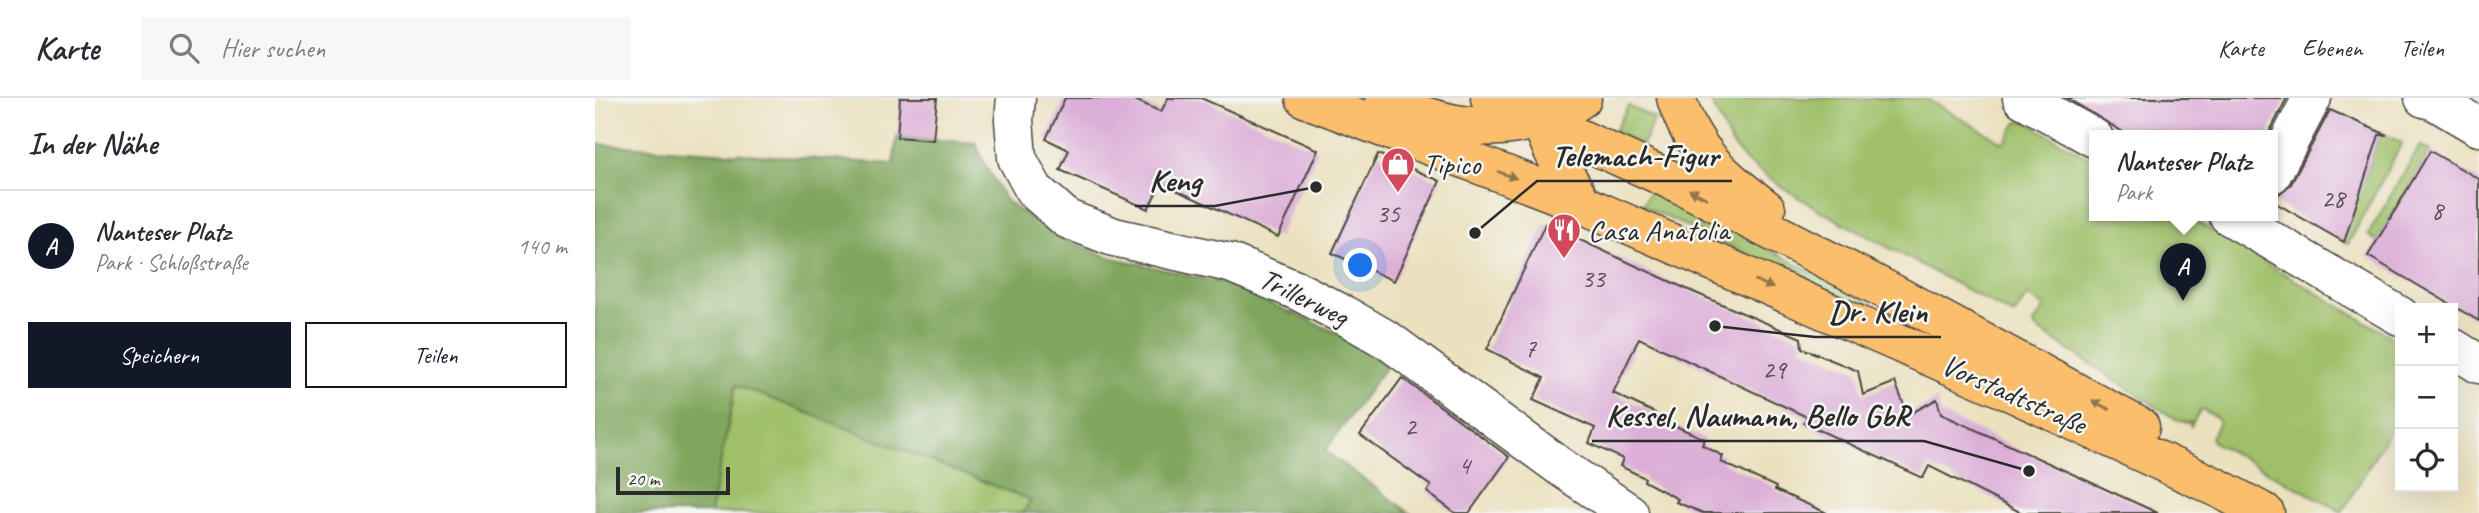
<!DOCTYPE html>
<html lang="de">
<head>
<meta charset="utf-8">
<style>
	:root { --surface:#fff; --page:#f7f7f7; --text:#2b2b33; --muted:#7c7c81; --line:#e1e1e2; --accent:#111827 }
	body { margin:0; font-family:Caveat,sans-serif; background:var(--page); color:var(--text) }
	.controls { position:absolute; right:21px; bottom:21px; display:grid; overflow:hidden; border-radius:0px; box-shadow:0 7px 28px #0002 }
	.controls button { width:63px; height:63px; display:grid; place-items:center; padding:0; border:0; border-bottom:2px solid var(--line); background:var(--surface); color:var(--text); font:35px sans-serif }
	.scale { position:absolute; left:21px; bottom:18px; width:114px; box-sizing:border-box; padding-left:7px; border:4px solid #2b2b2b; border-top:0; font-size:19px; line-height:24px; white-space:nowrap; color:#2b2b2b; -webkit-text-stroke:5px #f6f6f2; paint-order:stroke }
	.you { position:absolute; left:766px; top:168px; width:24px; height:24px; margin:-18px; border:5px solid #fff; border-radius:50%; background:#1a73e8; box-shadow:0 0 0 10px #1a73e833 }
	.badge { display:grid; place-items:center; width:46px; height:46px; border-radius:50%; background:var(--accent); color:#fff; font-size:23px; font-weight:700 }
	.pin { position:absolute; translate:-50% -58px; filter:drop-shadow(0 2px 4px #0008) }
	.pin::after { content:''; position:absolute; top:37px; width:24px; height:21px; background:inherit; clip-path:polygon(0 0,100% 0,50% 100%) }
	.popup { position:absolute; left:1494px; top:32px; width:189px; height:91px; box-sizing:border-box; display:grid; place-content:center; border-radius:0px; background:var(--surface); filter:drop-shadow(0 2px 5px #0005); font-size:23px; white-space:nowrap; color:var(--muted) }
	.popup b { font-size:26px; color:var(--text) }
	.popup::after { content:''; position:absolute; left:50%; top:100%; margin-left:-14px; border:14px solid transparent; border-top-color:var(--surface) }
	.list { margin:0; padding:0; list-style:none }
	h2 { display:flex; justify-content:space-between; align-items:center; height:91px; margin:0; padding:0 28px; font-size:30px }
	h2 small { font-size:23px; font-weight:400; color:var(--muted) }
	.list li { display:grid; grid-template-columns:46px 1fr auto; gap:21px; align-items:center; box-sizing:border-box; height:112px; padding:0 28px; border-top:2px solid var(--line) }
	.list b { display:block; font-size:26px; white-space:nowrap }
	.list p { margin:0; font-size:23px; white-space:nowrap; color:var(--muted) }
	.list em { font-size:23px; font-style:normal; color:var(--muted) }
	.actions { display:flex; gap:14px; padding:21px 28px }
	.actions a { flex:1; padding:16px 0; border:2px solid var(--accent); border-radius:0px; text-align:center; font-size:24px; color:var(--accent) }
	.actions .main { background:var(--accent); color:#fff }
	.icon { flex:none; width:38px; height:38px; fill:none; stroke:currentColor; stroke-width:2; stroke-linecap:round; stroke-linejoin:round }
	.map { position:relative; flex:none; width:1884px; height:415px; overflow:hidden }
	header { display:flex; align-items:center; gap:42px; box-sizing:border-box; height:98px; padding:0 35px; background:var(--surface); border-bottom:2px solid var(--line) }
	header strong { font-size:33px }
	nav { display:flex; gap:38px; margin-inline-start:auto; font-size:24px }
	.search { width:490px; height:63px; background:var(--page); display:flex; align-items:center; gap:18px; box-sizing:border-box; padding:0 24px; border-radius:0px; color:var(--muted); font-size:26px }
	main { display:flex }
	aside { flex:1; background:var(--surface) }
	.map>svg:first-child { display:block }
	.green { fill:#9fc069; stroke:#65764a; stroke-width:2 }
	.forest { fill:#7fa65d; stroke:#556844; stroke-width:2 }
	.building { fill:#dbadd7 }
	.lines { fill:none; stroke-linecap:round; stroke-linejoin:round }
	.minor-casing { stroke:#484641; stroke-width:41 }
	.major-casing { stroke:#484641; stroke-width:41 }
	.minor { stroke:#fff; stroke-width:38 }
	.major { stroke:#fabe6d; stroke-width:38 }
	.oneway { fill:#92744c }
	.labels { text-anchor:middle; stroke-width:5; stroke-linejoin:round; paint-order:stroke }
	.number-label { font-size:26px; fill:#574c56 }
	.poi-label { font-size:30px; fill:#2b2b2b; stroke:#f6f6f2; text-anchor:start }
	.street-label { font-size:30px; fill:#2b2b2b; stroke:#f6f6f2 }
	.leader { fill:none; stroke:#2b2b2b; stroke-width:2.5 }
	.callout-dot { fill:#2b2b2b; stroke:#f6f6f2; stroke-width:2.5 }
	.callout-label { font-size:32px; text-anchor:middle; font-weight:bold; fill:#2b2b2b; stroke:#f6f6f2; stroke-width:5; stroke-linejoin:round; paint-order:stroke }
</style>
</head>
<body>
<header>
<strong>Karte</strong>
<div class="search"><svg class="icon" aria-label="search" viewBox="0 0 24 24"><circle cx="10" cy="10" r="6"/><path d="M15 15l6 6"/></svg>Hier suchen</div>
<nav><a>Karte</a><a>Ebenen</a><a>Teilen</a></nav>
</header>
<main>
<aside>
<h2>In der Nähe<small></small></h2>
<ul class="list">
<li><span class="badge">A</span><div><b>Nanteser Platz</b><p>Park · Schloßstraße</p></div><em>140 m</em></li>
</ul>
<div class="actions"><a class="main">Speichern</a><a>Teilen</a></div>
</aside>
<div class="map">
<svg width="1884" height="415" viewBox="0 0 1884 415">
	<rect width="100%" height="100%" fill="#f6f6f2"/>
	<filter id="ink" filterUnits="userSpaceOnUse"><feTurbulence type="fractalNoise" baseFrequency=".0143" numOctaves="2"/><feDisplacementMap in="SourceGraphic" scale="14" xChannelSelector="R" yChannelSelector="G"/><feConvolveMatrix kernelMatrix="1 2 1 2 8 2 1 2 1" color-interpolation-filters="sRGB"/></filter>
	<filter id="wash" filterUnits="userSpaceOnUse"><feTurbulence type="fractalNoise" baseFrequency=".00686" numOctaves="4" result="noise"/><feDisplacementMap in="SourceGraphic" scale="28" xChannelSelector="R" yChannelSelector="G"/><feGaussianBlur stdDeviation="1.57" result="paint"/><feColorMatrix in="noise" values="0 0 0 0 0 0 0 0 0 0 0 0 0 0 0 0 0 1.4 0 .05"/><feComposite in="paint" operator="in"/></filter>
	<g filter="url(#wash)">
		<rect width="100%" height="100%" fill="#ebe1bf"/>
		<g class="green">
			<path d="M1114,0H1330L1409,45L1423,23H1430L1499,63V117H1590L1805,244V315L1747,414L1618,344L1616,340L1624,324L1621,319L1606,311L1596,328L1595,324L1592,325L1582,322L1440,230L1439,225L1450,209L1432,198L1420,216H1417L1224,112L1187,89L1149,61L1136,45Z"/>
			<path d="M1033,8L1060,21L1047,47L1019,34Z"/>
			<path d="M1785,34L1807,45L1753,146L1743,140L1770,80Z"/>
			<path d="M1825,47L1835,53L1782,143L1773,137Z"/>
			<path d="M1057,89L1299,218L1293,221L1047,108Z"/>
			<path d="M141,287L436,402L428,415H115Z"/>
		</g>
		<path class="forest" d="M302,39L381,45L389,65L411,103L463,139L514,159L628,185L740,234L792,267L730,353L815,415H428L436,402L141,287L115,415H0V46L298,66Z"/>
		<g id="blocks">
			<g class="building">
				<path d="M305,0H342L338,42L302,39Z"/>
				<path d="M470,0H536L566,14L573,0H606L723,52L683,139L566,85L553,111L465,72L474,52L451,41Z"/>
				<path d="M1472,0H1692L1673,37H1533Z"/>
				<path d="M1735,12L1792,37H1784L1749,144L1679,104L1684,96L1696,86Z"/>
				<path d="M1835,53L1884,81V223L1773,158Z"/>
				<path d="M783,56L845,83L799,183L737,155Z"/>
				<path d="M950,126L1096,193L1206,240L1207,250L1263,273L1268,297L1300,284L1313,317L1342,301L1346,316L1563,415H1427L1334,368L1328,380L1209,325L1212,319L1044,240L1018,295L1060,315L1058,318L1110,341L1107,347L1128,358L1126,364L1181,389L1180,392L1232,415H1108L1081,404L1083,401L1049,383L1050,380L1025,368L1028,361L994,345L1000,330L938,302L949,280L892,251Z"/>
				<path d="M807,280L914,359L874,415H860L832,394L836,388L765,337Z"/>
			</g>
		</g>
	</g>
	<g filter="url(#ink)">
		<use href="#blocks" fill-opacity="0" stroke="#484641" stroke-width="2"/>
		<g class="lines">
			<g class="minor-casing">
				<g id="minor">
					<path d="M421,0L419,22L422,60L439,92L472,121L519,139L635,165L703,193L749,217L794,243L967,370L1034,415"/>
					<path d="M1427,0L1499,40"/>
					<path d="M1829,0L1840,3L1884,29"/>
					<path d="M1677,76L1717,0"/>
					<path d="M1633,117L1805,218"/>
					<path d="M1858,250L1884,266"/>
				</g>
			</g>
			<g class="major-casing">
				<g id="major">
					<path d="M710,0L987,106L1416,294L1621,389L1670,415"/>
					<path d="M895,0L1087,87L1295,194L1545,329"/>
					<path d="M1081,0C1099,56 1127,77 1171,111"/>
					<path d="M789,5C814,13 842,24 868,27C909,32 953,24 987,0"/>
					<path d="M944,10C949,44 971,76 987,106"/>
				</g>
			</g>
			<use href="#minor" class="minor"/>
			<use href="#major" class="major"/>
		</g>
		<defs><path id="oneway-solid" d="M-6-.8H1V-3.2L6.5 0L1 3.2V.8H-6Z" transform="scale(1.75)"/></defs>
		<g class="oneway">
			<use href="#oneway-solid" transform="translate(912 77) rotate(21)"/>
			<use href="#oneway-solid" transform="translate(1103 96) rotate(-153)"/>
			<use href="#oneway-solid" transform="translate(1169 186) rotate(24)"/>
			<use href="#oneway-solid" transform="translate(1506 307) rotate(-152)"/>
		</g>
	</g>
	<defs>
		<g id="shop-pin" transform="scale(1.75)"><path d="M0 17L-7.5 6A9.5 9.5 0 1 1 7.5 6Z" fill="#d1495b" stroke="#f6f6f2"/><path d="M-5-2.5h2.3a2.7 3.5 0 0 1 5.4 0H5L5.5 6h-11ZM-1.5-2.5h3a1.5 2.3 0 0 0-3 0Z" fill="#fff"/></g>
		<g id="restaurant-pin" transform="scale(1.75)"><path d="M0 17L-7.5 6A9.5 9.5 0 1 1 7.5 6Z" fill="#d1495b" stroke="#f6f6f2"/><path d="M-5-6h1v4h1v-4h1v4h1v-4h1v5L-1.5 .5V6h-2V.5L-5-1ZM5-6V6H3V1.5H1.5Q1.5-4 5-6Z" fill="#fff"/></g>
	</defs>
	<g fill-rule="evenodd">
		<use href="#shop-pin" x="803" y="66"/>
		<use href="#restaurant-pin" x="969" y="132"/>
	</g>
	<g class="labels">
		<g class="number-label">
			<text x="1738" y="109">28</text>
			<text x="1842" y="121">8</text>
			<text x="793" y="124">35</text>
			<text x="998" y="189">33</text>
			<text x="935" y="259">7</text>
			<text x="1179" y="280">29</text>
			<text x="815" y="337">2</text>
			<text x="869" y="376">4</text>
		</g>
		<g class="poi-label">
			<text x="828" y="76">Tipico</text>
			<text x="993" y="142">Casa Anatolia</text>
		</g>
		<g class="street-label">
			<text transform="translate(709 199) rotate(26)" y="10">Trillerweg</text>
			<text transform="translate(1419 296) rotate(24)" y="10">Vorstadtstraße</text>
		</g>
	</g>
	<path class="leader" d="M880 135L942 83H1137M721 89L620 108H540M1120 228L1220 239H1346M1434 373L1329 343H997"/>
	<g class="callout-dot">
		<circle cx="880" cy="135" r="7"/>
		<circle cx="721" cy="89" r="7"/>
		<circle cx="1120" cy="228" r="7"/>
		<circle cx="1434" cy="373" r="7"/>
	</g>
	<g class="callout-label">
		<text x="1040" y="68">Telemach-Figur</text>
		<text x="580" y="93">Keng</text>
		<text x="1283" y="224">Dr. Klein</text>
		<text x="1163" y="328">Kessel, Naumann, Bello GbR</text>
	</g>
</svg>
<div class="controls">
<button>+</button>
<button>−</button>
<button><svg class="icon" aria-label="locate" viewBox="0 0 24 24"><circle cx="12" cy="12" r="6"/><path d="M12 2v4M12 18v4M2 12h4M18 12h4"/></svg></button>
</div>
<div class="scale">20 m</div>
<div class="you"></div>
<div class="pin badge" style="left:1588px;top:203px">A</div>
<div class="popup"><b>Nanteser Platz</b>Park</div>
</div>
</main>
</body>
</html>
